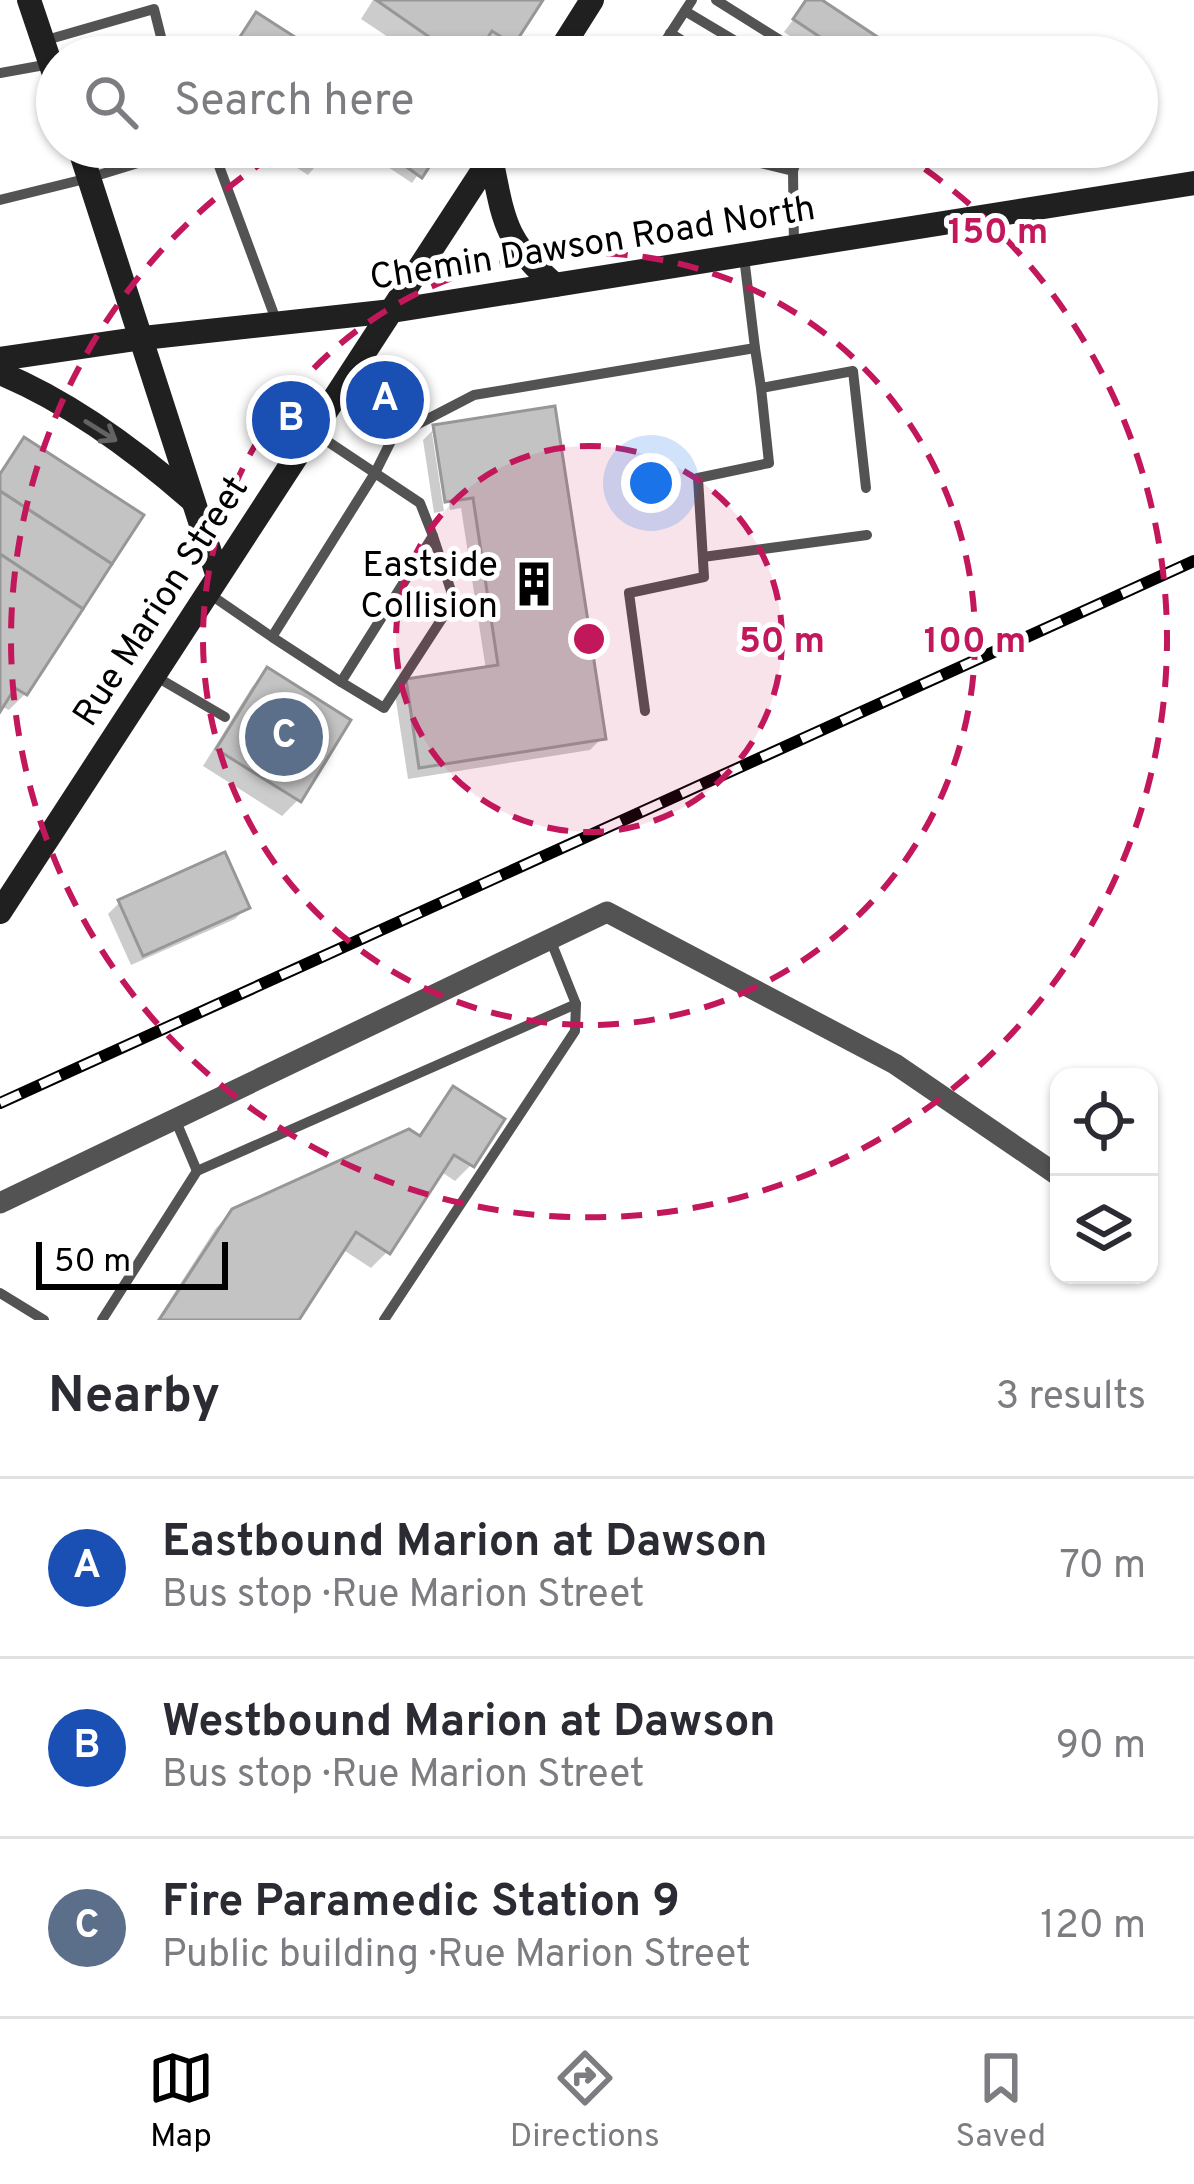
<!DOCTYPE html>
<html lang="en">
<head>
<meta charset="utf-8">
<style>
	:root { --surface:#fff; --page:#f7f7f7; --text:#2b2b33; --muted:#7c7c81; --line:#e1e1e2; --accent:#000 }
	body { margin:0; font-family:Overpass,sans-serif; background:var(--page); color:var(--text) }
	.controls { position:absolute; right:36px; bottom:36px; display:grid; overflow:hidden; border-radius:24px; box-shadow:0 3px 9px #0004 }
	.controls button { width:108px; height:108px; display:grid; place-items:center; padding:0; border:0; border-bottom:3px solid var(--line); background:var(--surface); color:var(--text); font:60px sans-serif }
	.scale { position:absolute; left:36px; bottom:30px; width:192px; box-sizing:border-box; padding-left:12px; border:6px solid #000; border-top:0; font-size:33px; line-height:42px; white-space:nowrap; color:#000; -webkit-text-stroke:9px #fff; paint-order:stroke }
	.you { position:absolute; left:651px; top:483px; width:42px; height:42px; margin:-30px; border:9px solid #fff; border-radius:50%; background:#1a73e8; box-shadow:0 0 0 18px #1a73e833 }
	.badge { display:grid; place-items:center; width:78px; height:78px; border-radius:50%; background:var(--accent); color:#fff; font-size:39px; font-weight:700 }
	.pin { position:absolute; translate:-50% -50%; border:6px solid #fff; box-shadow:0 3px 12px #0006 }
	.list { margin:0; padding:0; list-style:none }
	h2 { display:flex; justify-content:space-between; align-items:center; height:156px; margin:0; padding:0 48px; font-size:51px }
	h2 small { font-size:39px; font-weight:400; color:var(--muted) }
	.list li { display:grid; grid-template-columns:78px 1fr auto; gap:36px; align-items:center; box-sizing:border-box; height:180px; padding:0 48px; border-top:3px solid var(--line) }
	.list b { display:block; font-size:45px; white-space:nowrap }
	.list p { margin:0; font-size:39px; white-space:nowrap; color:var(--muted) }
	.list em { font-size:39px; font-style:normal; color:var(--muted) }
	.icon { flex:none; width:66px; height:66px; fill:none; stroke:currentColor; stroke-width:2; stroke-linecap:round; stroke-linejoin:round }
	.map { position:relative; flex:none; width:1194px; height:1320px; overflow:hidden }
	.search { position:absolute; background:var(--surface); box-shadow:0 3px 9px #0004; left:36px; right:36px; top:36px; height:132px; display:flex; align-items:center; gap:30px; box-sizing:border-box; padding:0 42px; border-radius:66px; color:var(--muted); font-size:45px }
	.sheet { height:696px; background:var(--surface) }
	nav { display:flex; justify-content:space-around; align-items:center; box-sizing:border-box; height:168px; border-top:3px solid var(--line); background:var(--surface); font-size:33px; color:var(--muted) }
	nav a { display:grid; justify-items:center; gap:6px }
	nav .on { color:var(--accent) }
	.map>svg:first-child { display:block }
	.shadow { fill:#0003 }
	.building { fill:#c3c3c3; stroke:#979797; stroke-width:3 }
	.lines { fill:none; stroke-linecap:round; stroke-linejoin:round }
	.lane { stroke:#535353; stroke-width:10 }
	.street { stroke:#535353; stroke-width:21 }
	.secondary { stroke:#202020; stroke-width:24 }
	.rail-casing { stroke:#000; stroke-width:12 }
	.rail { stroke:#fff; stroke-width:8; stroke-dasharray:22; stroke-linecap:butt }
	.oneway { stroke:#636363 }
	.ring { fill:none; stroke:#c2185b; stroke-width:6; stroke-dasharray:21 15 }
	.labels { text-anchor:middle; stroke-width:10; stroke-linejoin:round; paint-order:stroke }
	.street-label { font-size:36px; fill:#000; stroke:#fff }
	.poi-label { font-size:36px; fill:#000; stroke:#fff; text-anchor:end }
	.centre { fill:#c2185b; stroke:#fff; stroke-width:6 }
	.ring-label { font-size:36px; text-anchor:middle; font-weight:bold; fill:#c2185b; stroke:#fff; stroke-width:10; stroke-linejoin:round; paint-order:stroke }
</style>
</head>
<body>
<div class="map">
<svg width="1194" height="1320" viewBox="0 0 1194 1320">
	<rect width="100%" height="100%" fill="#fff"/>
	<g class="shadow">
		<path d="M373,0H539L498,57L478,48L472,57H418L361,19Z"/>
		<path d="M808,0H816L888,57H821L784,32Z"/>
		<path d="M256,16L321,57H224Z"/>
		<path d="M265,147H332L308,175Z"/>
		<path d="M379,147H438L412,183L373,157Z"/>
		<path d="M552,409L602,738L590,750L408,779L395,694L407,682L486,670L461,508L450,510L438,433H432L444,511L434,513L423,440L435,428Z"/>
		<path d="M24,441L25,694L9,710L0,706V472Z"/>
		<path d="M268,671L298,800L282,816L203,766L252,687Z"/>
		<path d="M120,902L247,907L235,919L131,965L108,914Z"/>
		<path d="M453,1089L501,1120L471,1165L455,1181L440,1171L387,1252L371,1268L342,1249L296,1320H157L216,1228L233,1211L417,1137Z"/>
	</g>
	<g class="building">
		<path d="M376,0H543L514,45L492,31L475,57H458Z"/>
		<path d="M806,0H822L897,50L892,57H850L793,19Z"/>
		<path d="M256,12L326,57H227Z"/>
		<path d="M379,147H442L422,178Z"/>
		<path d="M555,406L606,739L419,768L406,679L498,665L473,498L445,502L433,425Z"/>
		<path d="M24,437L144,515L112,564L0,491V474Z"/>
		<path d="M0,491L112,564L83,609L0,554Z"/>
		<path d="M0,554L83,609L27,695L15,688L0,712Z"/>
		<path d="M267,667L351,720L301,802L216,749Z"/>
		<path d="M225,852L250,908L143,956L118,900Z"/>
		<path d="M453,1086L505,1119L474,1167L454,1155L390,1254L356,1232L299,1320H159L232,1209L409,1129L420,1136Z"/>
	</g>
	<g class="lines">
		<g class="lane">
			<path d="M716,0L807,57"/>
			<path d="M685,11L762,57"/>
			<path d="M670,33L709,57"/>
			<path d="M43,41L154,9L166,57"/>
			<path d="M655,57L692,0"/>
			<path d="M0,73L50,64"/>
			<path d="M212,147L276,320"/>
			<path d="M695,147L793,171L794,247"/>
			<path d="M793,171L801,147"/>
			<path d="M0,200L89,178L190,147"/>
			<path d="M755,348L761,388L853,371L866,488"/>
			<path d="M315,433L375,473L393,437L474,395L755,348L744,257"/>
			<path d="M703,557L867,535"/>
			<path d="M208,593L272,637L375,473L420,503L433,536L341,682L272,637"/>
			<path d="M155,676L225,717"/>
			<path d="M341,682L384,708L454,600L433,536"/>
			<path d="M645,711L629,593L704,577L698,478L769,463L761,388"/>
			<path d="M175,1119L197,1171"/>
			<path d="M0,1293L44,1320"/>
			<path d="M102,1320L197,1171L576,1004"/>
			<path d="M384,1320L575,1031L576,1004L550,939"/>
		</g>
		<path class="street" d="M0,1203L607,912L895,1064L1059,1176"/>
		<g class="secondary">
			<path d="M29,0L57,83"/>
			<path d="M556,57L592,0"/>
			<path d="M79,147L217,574"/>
			<path d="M491,158C504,221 504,241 555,285"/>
			<path d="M0,359L143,338L392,311L1194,183"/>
			<path d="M0,373C70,402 136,451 192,500"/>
			<path d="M0,912L498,147"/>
		</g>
		<g class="rail-casing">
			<path id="rail" d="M0,1103L1194,561"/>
		</g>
		<use href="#rail" class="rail"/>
	</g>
	<defs><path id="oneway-shaft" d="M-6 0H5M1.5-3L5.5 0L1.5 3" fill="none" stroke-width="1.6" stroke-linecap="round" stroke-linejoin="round" transform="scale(3)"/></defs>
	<use class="oneway" href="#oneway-shaft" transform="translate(101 431) rotate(32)"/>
	<circle cx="589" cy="639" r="193" fill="#c2185b" fill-opacity=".12"/>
	<g class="ring">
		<circle cx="589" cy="639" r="193"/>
		<circle cx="589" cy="639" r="386"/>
		<path d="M895 149A578 578 0 1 1 283 149"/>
	</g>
	<defs>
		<g id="building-bare" transform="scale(3.6)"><path d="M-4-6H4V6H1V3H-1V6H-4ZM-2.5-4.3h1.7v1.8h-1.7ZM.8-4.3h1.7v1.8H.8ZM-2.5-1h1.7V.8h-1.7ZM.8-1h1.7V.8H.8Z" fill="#000" stroke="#fff" stroke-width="2.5" paint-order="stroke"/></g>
	</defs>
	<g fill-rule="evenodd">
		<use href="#building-bare" x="534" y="584"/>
	</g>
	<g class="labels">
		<g class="street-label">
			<text transform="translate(592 241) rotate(-9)" y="13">Chemin Dawson Road North</text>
			<text transform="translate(159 600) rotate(-57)" y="13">Rue Marion Street</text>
		</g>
		<g class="poi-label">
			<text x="498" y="576">Eastside<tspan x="498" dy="41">Collision</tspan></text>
		</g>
	</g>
	<circle cx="589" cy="639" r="18" class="centre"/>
	<g class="ring-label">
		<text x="998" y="243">150 m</text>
		<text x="782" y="652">50 m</text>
		<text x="975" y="652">100 m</text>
	</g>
</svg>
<div class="controls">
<button><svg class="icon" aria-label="locate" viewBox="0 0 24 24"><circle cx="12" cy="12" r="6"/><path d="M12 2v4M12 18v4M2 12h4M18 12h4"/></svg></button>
<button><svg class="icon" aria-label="layers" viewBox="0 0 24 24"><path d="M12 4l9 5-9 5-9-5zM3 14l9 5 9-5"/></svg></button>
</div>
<div class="scale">50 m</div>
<div class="you"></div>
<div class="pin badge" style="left:385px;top:400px;background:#1a4fb4">A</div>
<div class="pin badge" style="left:291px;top:420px;background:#1a4fb4">B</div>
<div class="pin badge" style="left:284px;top:737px;background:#5c6f8a">C</div>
<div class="search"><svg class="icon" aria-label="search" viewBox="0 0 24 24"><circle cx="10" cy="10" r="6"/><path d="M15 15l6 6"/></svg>Search here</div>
</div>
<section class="sheet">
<h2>Nearby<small>3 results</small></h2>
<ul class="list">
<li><span class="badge" style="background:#1a4fb4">A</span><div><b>Eastbound Marion at Dawson</b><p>Bus stop · Rue Marion Street</p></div><em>70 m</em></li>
<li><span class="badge" style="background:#1a4fb4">B</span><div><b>Westbound Marion at Dawson</b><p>Bus stop · Rue Marion Street</p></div><em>90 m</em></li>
<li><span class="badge" style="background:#5c6f8a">C</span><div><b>Fire Paramedic Station 9</b><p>Public building · Rue Marion Street</p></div><em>120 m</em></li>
</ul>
</section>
<nav>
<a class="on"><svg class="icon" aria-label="map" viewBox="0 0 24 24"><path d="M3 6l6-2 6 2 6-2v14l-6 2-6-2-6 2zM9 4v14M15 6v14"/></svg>Map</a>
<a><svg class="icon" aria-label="directions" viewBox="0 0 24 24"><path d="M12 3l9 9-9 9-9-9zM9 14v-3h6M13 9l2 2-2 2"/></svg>Directions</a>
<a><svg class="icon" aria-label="saved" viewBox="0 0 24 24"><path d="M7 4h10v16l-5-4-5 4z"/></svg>Saved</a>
</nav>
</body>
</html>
